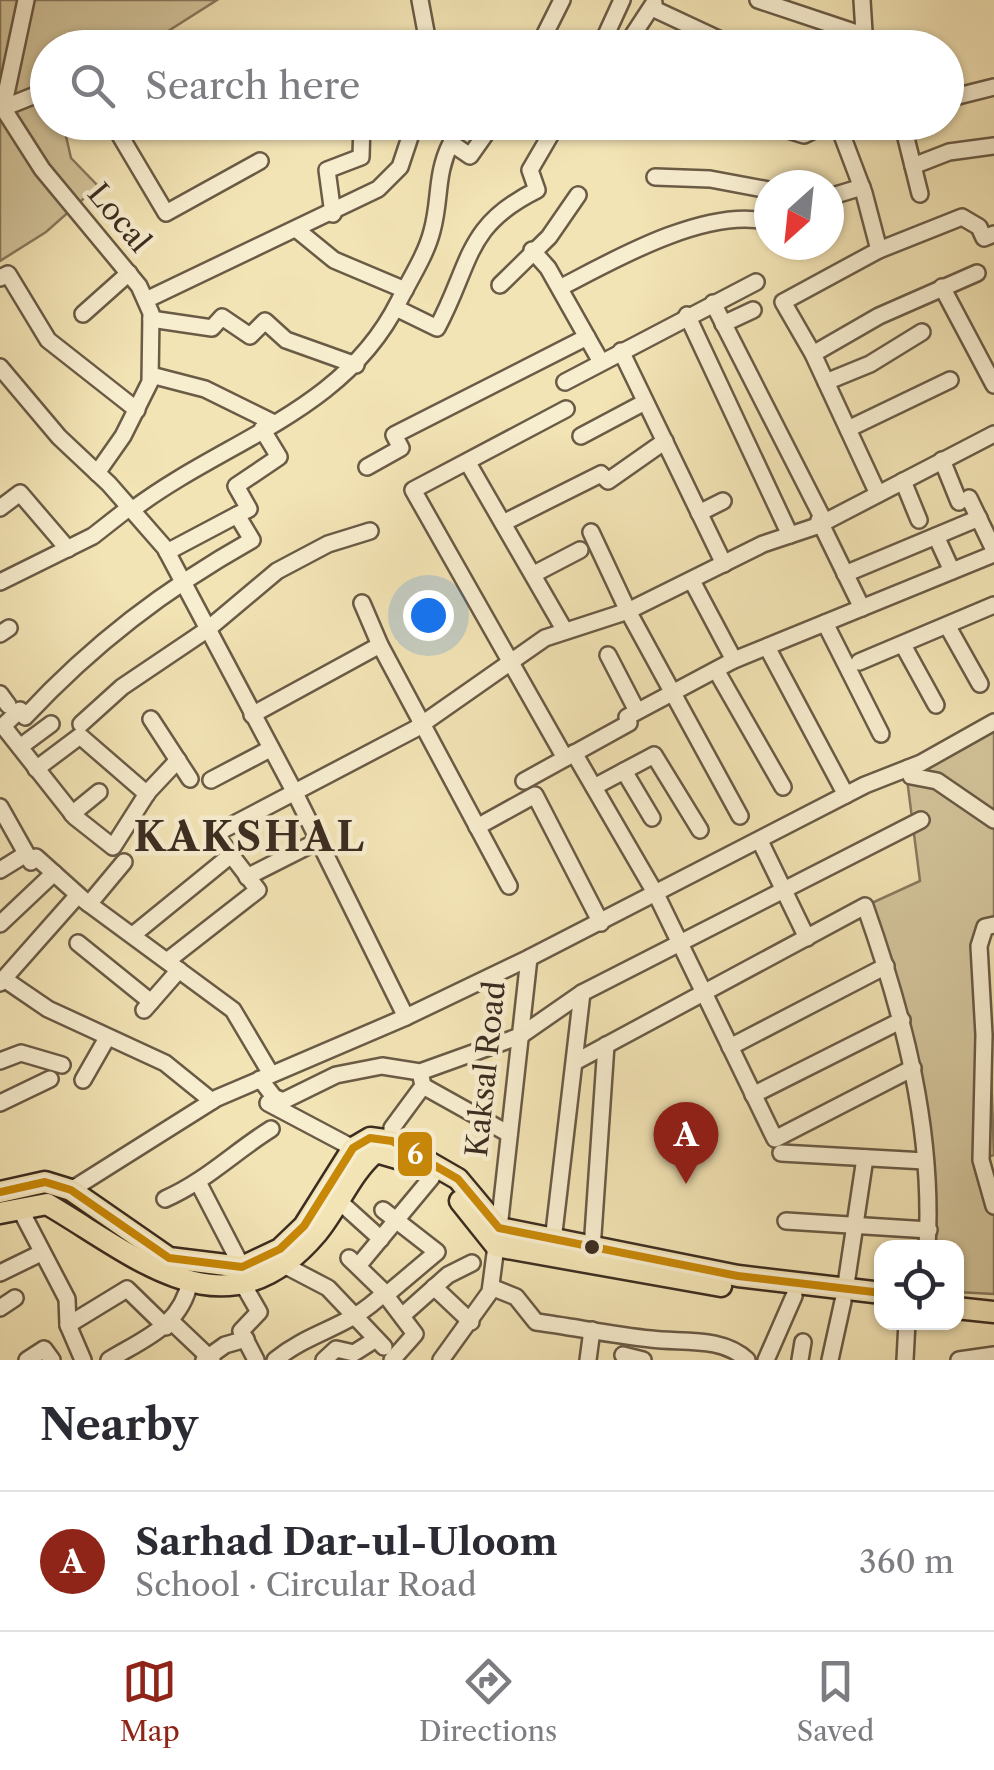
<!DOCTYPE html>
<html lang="en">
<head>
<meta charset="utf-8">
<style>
	:root { --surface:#fff; --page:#f7f7f7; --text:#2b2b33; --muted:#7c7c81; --line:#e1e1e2; --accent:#8f2418 }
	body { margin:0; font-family:"Libre Caslon Text",serif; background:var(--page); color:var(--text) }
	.controls { position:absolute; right:30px; bottom:30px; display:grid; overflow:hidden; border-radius:20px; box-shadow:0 2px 8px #0004 }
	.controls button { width:90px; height:90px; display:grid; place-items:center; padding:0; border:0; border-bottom:2px solid var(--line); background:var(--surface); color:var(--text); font:50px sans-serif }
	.compass { position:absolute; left:754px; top:170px; width:90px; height:90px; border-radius:50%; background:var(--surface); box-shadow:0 2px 8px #0004; rotate:207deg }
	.you { position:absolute; left:428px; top:615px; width:35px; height:35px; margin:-25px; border:8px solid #fff; border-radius:50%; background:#1a73e8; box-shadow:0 0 0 15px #1a73e833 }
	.badge { display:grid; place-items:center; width:65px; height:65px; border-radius:50%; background:var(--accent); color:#fff; font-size:32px; font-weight:700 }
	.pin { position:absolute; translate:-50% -82px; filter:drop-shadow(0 2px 5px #0008) }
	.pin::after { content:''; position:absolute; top:52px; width:35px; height:30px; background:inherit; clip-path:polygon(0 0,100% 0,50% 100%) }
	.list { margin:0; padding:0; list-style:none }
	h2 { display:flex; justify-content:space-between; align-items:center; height:130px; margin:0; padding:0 40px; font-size:42px }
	h2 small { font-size:32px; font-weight:400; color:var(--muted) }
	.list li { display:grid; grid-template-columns:65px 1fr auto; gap:30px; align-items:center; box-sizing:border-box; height:140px; padding:0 40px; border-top:2px solid var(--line) }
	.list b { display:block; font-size:38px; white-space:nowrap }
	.list p { margin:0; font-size:32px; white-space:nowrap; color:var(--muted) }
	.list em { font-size:32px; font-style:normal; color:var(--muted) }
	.icon { flex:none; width:55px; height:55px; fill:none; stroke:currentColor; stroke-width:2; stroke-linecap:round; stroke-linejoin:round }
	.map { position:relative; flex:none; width:994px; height:1360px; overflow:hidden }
	.search { position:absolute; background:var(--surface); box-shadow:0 2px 8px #0004; left:30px; right:30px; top:30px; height:110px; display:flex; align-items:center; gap:25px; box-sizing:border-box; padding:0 35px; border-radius:55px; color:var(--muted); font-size:38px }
	.sheet { height:270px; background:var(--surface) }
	nav { display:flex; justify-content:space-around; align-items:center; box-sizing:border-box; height:140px; border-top:2px solid var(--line); background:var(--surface); font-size:28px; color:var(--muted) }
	nav a { display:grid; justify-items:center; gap:5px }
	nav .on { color:var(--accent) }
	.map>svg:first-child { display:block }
	.green { fill:#d4c59c; stroke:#88795e; stroke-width:2.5 }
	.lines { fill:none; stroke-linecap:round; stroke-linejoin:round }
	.minor-casing { stroke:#6a5b46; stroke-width:20 }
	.major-casing { stroke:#3c2d21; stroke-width:25 }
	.minor { stroke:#f7edcf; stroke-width:15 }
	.major { stroke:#f3e4b5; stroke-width:20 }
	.bus-1-casing { stroke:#f7edcf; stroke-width:15 }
	.bus-1 { stroke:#c88808; stroke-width:8 }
	.bus-dot { fill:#3c2d21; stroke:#f7edcf; stroke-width:4 }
	.labels { text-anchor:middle; stroke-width:9; stroke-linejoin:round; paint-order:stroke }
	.street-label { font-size:30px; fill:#3c2d21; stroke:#f7edcf }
	.district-label { font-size:40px; font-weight:bold; letter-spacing:2.5px; fill:#3c2d21; stroke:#f7edcf }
	.line-badge { stroke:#f7edcf; stroke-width:4 }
	.badge-label { font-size:28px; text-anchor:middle; font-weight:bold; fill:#fff }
</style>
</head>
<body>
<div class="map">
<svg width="994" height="1360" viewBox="0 0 994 1360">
	<rect width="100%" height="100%" fill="#f3e4b5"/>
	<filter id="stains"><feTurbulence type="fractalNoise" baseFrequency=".002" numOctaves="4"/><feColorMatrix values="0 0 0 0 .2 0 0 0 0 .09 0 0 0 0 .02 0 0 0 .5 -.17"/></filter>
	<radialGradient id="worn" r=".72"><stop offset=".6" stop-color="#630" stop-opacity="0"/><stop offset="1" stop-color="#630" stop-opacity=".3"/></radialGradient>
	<g class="green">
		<path d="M0,0H217L143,47L48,48V122L63,123L71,158L98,186L46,232L0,261V98L5,87L0,84Z"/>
		<path d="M994,720V931L986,932L994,1155L981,1160L994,1206V1294L957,1292L956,1248L930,1247C923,1131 906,1017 863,907L920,881L907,779Z"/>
	</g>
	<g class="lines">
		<g class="minor-casing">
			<g id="minor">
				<path d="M26,0L3,108L42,169L139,286L151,313L150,382L123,436L97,473"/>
				<path d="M420,0L429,48"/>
				<path d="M758,0L866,36"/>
				<path d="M862,0L865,48"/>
				<path d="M652,8L727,43V48"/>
				<path d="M538,48L562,0"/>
				<path d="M600,48L622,0"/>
				<path d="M637,48L639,44L631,38L654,3"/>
				<path d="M946,99L994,87"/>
				<path d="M3,108L48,90"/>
				<path d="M112,122L166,213L260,161"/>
				<path d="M763,122L804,135L830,122"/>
				<path d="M837,122L864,193L879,250"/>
				<path d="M902,122L920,194"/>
				<path d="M913,166L949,152L994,146"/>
				<path d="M655,177L710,179L769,190"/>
				<path d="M829,197L862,187"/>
				<path d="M333,214L327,170L361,157L362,122"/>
				<path d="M296,229L334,260L405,290"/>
				<path d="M532,250L548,268L601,362"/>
				<path d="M0,278L8,274L48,340L137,410"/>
				<path d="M500,285L549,237L578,195"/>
				<path d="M942,287L994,385"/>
				<path d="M560,288C613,260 708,206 769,222"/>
				<path d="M146,300L378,189L400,167L415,122"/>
				<path d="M713,303L821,515L817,526"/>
				<path d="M396,308L437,328C472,263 464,226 537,190L530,170L558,122"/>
				<path d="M83,314L129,273"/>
				<path d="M687,315L790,535"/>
				<path d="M151,319L212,328L222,317L250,336L265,321L286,340L356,365"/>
				<path d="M723,324L753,310"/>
				<path d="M621,351L724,564"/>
				<path d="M813,354L879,316L977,273"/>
				<path d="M0,367L59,437L109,484L165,548L294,791L406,1017"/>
				<path d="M151,375L205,389L274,423"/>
				<path d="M565,382L756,282"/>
				<path d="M826,382L870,364L922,332"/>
				<path d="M848,429L950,380"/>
				<path d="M581,436L645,402"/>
				<path d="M942,460L959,502"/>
				<path d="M468,463L565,631"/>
				<path d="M367,467L401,448L394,435L587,337"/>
				<path d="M903,481L919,520"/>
				<path d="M878,494L813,354L783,302L879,250L962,217L979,227L984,238L994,234"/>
				<path d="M969,498L994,550"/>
				<path d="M0,508L20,493L68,549"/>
				<path d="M132,510C226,439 344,412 399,301C410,279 426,255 432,231C441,199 435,175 451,143L470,156L494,122"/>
				<path d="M699,513L723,501"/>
				<path d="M503,523L601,474L608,481L665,441"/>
				<path d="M821,524L862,608"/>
				<path d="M591,532L628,611L740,816"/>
				<path d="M936,536L952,571"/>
				<path d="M167,552L237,515"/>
				<path d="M534,574L580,550"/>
				<path d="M845,574L979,518"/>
				<path d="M692,581L734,660"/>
				<path d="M0,582L93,536L130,507"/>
				<path d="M362,603L380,645L509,886"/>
				<path d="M825,623L881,734"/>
				<path d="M948,627L980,684"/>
				<path d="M0,634L9,628"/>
				<path d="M903,645L936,705"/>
				<path d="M767,647L846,795"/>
				<path d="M608,655L637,711"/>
				<path d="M859,662L994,605"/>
				<path d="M716,670L783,787"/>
				<path d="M0,694L8,705"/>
				<path d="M252,715L380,645"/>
				<path d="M151,719L190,779"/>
				<path d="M81,724L122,687L208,629L277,571L328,544L370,531"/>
				<path d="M20,747L51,724"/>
				<path d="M574,753L657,896L775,1139L913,1068"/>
				<path d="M565,758L413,490L566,409"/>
				<path d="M178,760L148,792L113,847L75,817L3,726L20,710L25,717C93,644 165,589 252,540L237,515L249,509L236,486L279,457L262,429"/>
				<path d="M908,768L911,776L937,781L994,820"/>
				<path d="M36,769L80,736L147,794"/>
				<path d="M624,771L652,818"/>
				<path d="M211,780L270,749"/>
				<path d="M524,781L629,723L627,717L734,660L994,554"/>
				<path d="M594,787L654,755L700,830"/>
				<path d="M0,807L31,862L36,857L85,901L233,1010L271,1074"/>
				<path d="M72,814L99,792"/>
				<path d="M477,827L535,795L601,923"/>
				<path d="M760,841L807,938"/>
				<path d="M0,870L26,854"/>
				<path d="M247,877L318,841"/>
				<path d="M89,904L124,862"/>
				<path d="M0,924L54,873"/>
				<path d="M994,925L985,927L979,946L984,1035L981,1160L994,1206"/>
				<path d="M134,934L231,855"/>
				<path d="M78,943L151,1002"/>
				<path d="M167,961L258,890L215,834L415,729L545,638L628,611L763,544L817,526L994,434"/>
				<path d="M4,979L48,1009L165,1063L212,1101"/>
				<path d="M0,983L78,895"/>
				<path d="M144,1010L179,970"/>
				<path d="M730,1047L886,966"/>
				<path d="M0,1061L21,1053L62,1065"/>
				<path d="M575,1062L865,906C904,1016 934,1130 927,1248"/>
				<path d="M260,1079L274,1097L283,1101L336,1075L382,1066L420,1072L520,1036L582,993L921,820"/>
				<path d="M83,1080L107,1038"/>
				<path d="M423,1086L509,1134"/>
				<path d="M753,1095L902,1020"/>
				<path d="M0,1103L50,1079"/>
				<path d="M268,1103L353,1148"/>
				<path d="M392,1141V1128L423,1086L421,1076"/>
				<path d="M781,1153L925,1161"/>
				<path d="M199,1184L242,1267"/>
				<path d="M71,1190L217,1098L406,1017L529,958L865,785L921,763L994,722"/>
				<path d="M165,1199C206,1181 234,1152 271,1129"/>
				<path d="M340,1202L381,1239"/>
				<path d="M20,1209L67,1299L68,1325L83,1360"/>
				<path d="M383,1210L437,1252L386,1295"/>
				<path d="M786,1221L929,1230"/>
				<path d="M499,1228L529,958"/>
				<path d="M553,1241L582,993"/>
				<path d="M592,1249L606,1045"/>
				<path d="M349,1258L381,1289L415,1334L392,1360"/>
				<path d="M284,1265L328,1288L384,1347"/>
				<path d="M358,1266L432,1177"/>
				<path d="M0,1273L41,1253"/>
				<path d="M243,1284L259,1312L241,1331L256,1360"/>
				<path d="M434,1287L471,1322"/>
				<path d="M491,1287L516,1297L536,1322C574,1327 612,1335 651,1339C681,1343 722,1336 747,1360"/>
				<path d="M845,1291L865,1158"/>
				<path d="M0,1308L15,1298"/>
				<path d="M402,1316L448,1275L472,1263"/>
				<path d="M172,1322L212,1360"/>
				<path d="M68,1325L127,1289L166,1327"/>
				<path d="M623,1355L643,1360"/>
				<path d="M27,1360L44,1349L52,1360"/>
				<path d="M109,1360C145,1338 181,1326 190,1281"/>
				<path d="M204,1360L225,1345L246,1339"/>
				<path d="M275,1360C314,1329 348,1329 384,1293"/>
				<path d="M324,1360L336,1349L354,1353L376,1339"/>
				<path d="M441,1360L490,1292L496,1246"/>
				<path d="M588,1360L592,1330"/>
				<path d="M766,1360L794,1296"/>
				<path d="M800,1360L803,1342"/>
				<path d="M830,1360L843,1301"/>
				<path d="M905,1360L907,1322"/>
				<path d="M959,1360L994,1355"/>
			</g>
		</g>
		<g class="major-casing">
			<g id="major">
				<path d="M0,1192L45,1182L71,1190L169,1258L242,1267L280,1249L304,1226L353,1148L370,1138L392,1141L458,1179L499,1228L738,1276L882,1293"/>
				<path d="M460,1201L496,1246L721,1286"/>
				<path d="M0,1213L47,1204C138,1257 226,1341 317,1233C338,1208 351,1172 376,1152L400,1159"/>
				<path d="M956,1308L994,1312"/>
			</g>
		</g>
		<use href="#minor" class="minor"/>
		<use href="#major" class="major"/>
		<g class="bus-1-casing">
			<path id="bus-1" d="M0,1192L45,1182L71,1190L169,1258L242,1267L280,1249L304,1226L353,1148L370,1138L392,1141L458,1179L499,1228L738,1276L882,1293"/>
		</g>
		<use href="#bus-1" class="bus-1"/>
	</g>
	<circle class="bus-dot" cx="592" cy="1247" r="9"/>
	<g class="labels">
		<g class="street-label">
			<text transform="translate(119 218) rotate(50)" y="10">Local</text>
			<text transform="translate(486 1069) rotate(-84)" y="10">Kaksal Road</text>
		</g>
		<g class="district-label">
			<text x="250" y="851">KAKSHAL</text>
		</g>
	</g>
	<rect class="line-badge" x="396" y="1130" width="38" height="48" rx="10" fill="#c88808"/>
	<g class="badge-label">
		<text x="415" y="1164">6</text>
	</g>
	<rect width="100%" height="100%" filter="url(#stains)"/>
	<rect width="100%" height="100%" fill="url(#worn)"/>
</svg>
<div class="controls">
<button><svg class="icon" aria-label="locate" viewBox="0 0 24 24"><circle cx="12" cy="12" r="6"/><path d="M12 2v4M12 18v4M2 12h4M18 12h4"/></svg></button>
</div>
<svg class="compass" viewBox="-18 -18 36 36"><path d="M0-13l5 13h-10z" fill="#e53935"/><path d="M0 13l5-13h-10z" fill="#7c7c81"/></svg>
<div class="you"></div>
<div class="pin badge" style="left:686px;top:1184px">A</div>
<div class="search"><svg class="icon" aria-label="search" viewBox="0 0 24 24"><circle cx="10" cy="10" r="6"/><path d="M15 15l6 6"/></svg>Search here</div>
</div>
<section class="sheet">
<h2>Nearby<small></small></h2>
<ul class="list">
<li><span class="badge">A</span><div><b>Sarhad Dar-ul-Uloom</b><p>School · Circular Road</p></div><em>360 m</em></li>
</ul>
</section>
<nav>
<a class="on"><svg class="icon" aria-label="map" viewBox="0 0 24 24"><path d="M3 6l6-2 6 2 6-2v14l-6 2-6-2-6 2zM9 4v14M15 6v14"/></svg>Map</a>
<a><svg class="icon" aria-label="directions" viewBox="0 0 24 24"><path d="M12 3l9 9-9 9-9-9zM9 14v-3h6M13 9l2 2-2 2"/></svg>Directions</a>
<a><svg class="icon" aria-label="saved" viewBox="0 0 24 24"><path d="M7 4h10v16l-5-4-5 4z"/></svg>Saved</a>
</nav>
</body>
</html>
